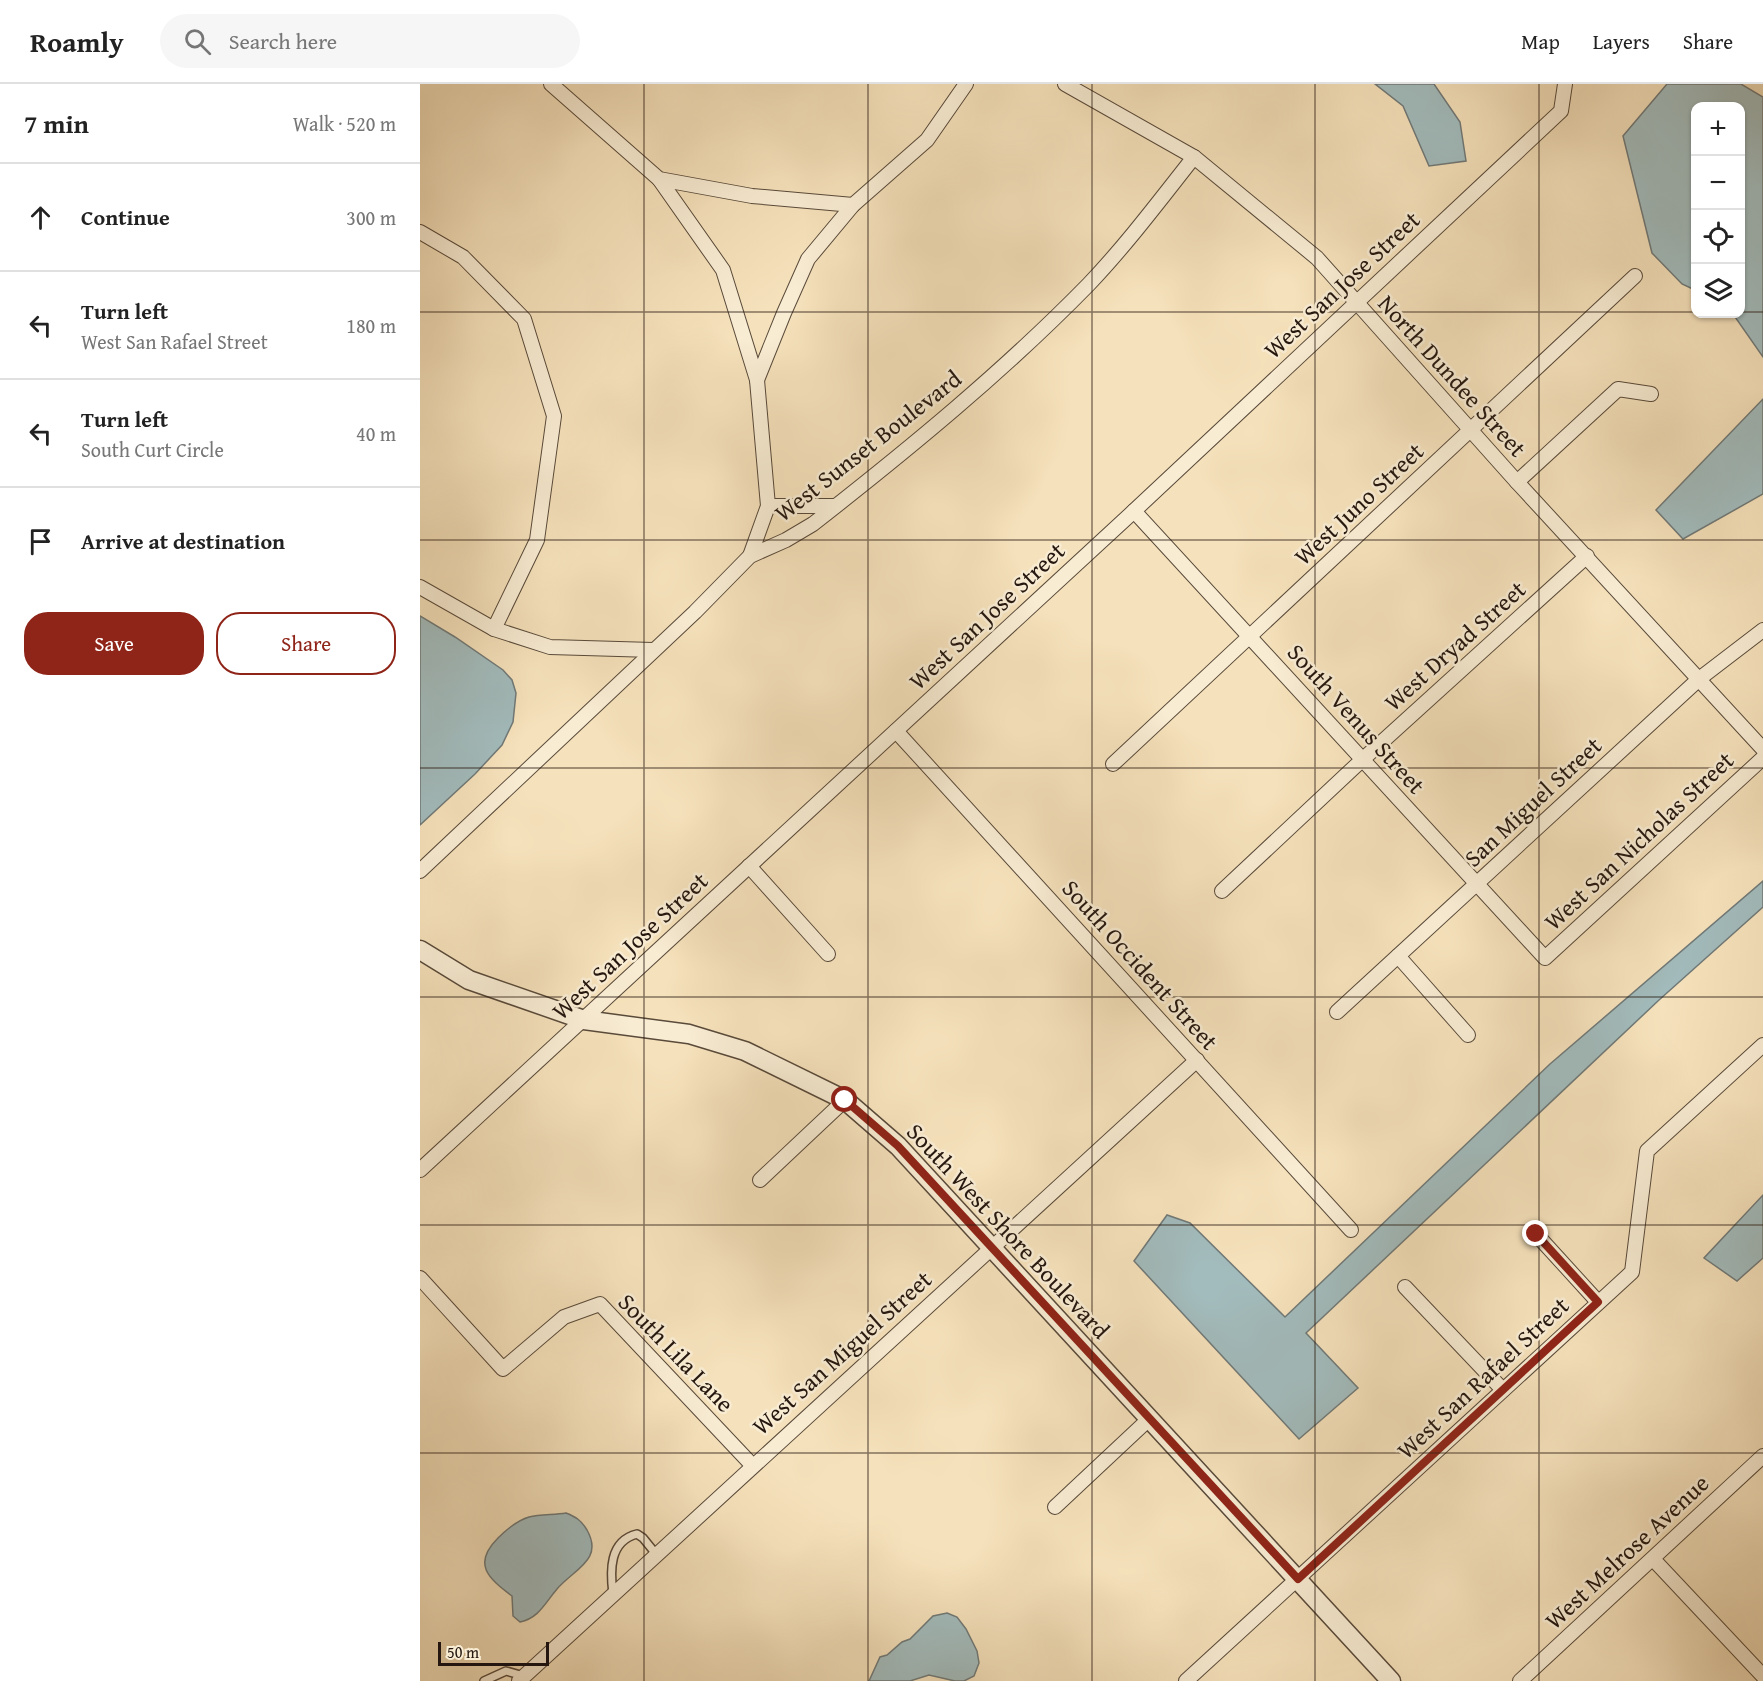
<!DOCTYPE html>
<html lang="en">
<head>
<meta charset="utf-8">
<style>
	:root { --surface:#fff; --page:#f6f6f6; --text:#222; --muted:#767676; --line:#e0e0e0; --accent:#8f2418 }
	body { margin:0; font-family:"Gentium Book Plus",serif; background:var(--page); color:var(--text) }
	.controls { position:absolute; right:18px; top:18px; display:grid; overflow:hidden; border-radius:12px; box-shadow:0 2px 4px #0004 }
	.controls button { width:54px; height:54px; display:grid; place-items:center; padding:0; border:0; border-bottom:2px solid var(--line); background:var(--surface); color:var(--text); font:30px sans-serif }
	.scale { position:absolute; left:18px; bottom:15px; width:111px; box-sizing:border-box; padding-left:6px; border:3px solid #25170f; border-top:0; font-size:16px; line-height:21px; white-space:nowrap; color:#25170f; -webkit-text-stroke:4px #f8ecd3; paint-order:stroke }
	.stop { position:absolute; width:18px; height:18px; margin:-14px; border:4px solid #8f2418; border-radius:50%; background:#fff }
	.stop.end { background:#8f2418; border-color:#fff; box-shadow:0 2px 6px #0008 }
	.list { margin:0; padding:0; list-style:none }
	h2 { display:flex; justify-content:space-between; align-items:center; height:78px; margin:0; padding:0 24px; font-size:26px }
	h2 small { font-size:20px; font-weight:400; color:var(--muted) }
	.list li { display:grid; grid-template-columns:39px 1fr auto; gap:18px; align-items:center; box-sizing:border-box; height:108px; padding:0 24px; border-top:2px solid var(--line) }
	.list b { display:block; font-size:22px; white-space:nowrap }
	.list p { margin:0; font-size:20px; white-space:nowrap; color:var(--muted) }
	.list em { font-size:20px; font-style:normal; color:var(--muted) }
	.actions { display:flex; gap:12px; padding:18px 24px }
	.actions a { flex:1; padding:14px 0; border:2px solid var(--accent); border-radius:24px; text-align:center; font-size:21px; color:var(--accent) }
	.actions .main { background:var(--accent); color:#fff }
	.icon { flex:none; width:33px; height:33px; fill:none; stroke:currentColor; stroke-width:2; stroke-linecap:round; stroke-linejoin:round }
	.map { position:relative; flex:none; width:1343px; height:1597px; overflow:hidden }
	header { display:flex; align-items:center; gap:36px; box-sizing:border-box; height:84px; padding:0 30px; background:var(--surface); border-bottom:2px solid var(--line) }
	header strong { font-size:28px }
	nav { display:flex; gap:33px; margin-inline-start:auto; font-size:21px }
	.search { width:420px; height:54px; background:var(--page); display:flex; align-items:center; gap:15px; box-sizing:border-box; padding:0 21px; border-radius:33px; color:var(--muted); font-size:22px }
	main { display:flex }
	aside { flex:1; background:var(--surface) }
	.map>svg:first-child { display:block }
	.water { fill:#a2bbbc; stroke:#707977; stroke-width:1.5 }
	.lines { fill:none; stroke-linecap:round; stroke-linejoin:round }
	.service-casing { stroke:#594a3a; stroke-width:10 }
	.minor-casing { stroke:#594a3a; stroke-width:16 }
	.tertiary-casing { stroke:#594a3a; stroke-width:21 }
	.service { stroke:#f8ecd3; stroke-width:7 }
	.minor { stroke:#f8ecd3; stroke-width:14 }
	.tertiary { stroke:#f8ecd3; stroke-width:18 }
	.route { stroke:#8f2418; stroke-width:8 }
	.grid { fill:none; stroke:#25170f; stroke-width:1.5; stroke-opacity:0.55 }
	.labels { text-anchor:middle; stroke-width:5; stroke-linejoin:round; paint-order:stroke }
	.street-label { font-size:24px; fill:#25170f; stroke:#f8ecd3 }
</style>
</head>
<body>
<header>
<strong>Roamly</strong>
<div class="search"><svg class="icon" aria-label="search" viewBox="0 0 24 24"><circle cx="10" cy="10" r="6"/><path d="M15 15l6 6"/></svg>Search here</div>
<nav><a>Map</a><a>Layers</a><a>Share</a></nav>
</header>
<main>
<aside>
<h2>7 min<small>Walk · 520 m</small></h2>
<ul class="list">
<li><svg class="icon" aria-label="ahead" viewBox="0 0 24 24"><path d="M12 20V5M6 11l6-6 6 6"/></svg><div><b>Continue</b></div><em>300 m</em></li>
<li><svg class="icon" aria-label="left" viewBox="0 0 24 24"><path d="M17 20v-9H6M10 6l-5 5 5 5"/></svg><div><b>Turn left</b><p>West San Rafael Street</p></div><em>180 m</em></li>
<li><svg class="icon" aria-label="left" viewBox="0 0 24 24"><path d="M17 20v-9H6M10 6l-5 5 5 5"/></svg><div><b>Turn left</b><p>South Curt Circle</p></div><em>40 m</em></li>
<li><svg class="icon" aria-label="arrive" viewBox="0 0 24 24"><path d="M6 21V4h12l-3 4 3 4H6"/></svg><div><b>Arrive at destination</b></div></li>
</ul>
<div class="actions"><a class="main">Save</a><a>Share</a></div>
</aside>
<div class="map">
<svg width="1343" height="1597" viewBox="0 0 1343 1597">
	<rect width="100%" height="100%" fill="#f5e1bb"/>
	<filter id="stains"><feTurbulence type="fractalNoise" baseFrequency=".00333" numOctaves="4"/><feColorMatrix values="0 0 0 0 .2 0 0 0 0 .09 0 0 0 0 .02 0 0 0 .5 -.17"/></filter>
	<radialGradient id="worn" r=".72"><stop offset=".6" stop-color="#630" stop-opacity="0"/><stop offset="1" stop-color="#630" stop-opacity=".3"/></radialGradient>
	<g class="water">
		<path d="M955,0H1014L1040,38L1046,77L1009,82L983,22Z"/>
		<path d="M1247,0H1321L1343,13V273L1313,230H1320V22H1276L1275,206L1262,200L1232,169L1203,52Z"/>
		<path d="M1343,315V410L1263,455L1236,426Z"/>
		<path d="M0,532L35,553L83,586L92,596L96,609L93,638L82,661L55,690L0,741Z"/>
		<path d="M1343,797V823L1239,916L886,1249L938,1304L879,1355L714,1177L747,1131L770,1139L865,1233L1130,980Z"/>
		<path d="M1343,1111V1174L1317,1197L1284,1174Z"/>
		<path d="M146,1429C156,1433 161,1436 167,1446C184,1476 154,1485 137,1505C125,1519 119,1534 100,1538L93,1532L92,1512C68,1494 52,1480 78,1454C87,1445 96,1437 109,1433C120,1430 134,1431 146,1429Z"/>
		<path d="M527,1529L537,1533L546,1545L557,1567L559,1579L554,1592L544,1597H535L509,1591L490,1597H449L460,1573L467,1571L482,1558L490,1555L513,1532Z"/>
	</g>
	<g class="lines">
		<g class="service-casing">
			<g id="service">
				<path d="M193,1510C190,1487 189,1457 217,1450L223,1454L236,1470"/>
				<path d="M64,1597L86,1587L104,1592"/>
			</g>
		</g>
		<g class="minor-casing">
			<g id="minor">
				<path d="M131,0L239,95L332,112L433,121"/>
				<path d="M645,0L774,73L897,174L1097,398L1343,665"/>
				<path d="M239,95L303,186L337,296L348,422L330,472"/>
				<path d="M0,148L43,173L104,235L134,332L117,456L74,545"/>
				<path d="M337,296L364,229L388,175L433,121L507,56L546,0"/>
				<path d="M1097,398L1198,305L1231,310"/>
				<path d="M348,422H415"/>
				<path d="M714,427L1125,874L1343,674"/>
				<path d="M0,503L74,545L130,563L233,566"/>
				<path d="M476,647L931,1146"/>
				<path d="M693,680L1215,192"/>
				<path d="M329,782L408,870"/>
				<path d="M0,787L275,528L330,472L366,456L393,440C489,365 584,287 669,200C707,160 740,116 774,73"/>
				<path d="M802,807L942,676L1167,472"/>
				<path d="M978,872L1048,951"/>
				<path d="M917,928L1279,595L1343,546"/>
				<path d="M0,1086L714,427L1141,27L1145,0"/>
				<path d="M340,1096L425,1016"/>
				<path d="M1116,1150L1178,1218"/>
				<path d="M0,1194L83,1285L144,1233L180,1220L332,1381"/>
				<path d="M985,1203L1083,1306"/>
				<path d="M635,1423L729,1335"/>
				<path d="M1233,1475L1343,1592"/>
				<path d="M99,1597L777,976"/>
				<path d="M766,1597L1212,1188L1227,1067L1343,961"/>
				<path d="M1100,1597L1343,1372"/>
			</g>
		</g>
		<g class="tertiary-casing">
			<path id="tertiary" d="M0,866L49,896L164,936L269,950L325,967L425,1016L478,1062L971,1597"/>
		</g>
		<use href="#service" class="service"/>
		<use href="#minor" class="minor"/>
		<use href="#tertiary" class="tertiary"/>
	</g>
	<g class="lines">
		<path class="route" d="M425,1016L478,1062L878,1495L1178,1218L1116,1150"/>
	</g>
	<path class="grid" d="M224,0V1597M448,0V1597M672,0V1597M895,0V1597M1119,0V1597M0,228H1276M1320,228H1343M0,456H1343M0,684H1343M0,913H1343M0,1141H1343M0,1369H1343"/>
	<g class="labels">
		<g class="street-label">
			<text transform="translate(922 201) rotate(-43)" y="8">West San Jose Street</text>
			<text transform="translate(1032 292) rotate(48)" y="8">North Dundee Street</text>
			<text transform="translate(448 362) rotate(-38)" y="8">West Sunset Boulevard</text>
			<text transform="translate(939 420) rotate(-43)" y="8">West Juno Street</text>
			<text transform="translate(567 532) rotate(-43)" y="8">West San Jose Street</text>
			<text transform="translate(1035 562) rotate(-42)" y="8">West Dryad Street</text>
			<text transform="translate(936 635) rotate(48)" y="8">South Venus Street</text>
			<text transform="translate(1113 718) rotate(-43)" y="8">San Miguel Street</text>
			<text transform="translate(1219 757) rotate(-43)" y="8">West San Nicholas Street</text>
			<text transform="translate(210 862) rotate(-43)" y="8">West San Jose Street</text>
			<text transform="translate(720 881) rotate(48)" y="8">South Occident Street</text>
			<text transform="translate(588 1147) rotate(47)" y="8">South West Shore Boulevard</text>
			<text transform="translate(256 1269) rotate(46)" y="8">South Lila Lane</text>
			<text transform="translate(422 1269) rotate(-42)" y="8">West San Miguel Street</text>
			<text transform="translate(1063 1294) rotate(-43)" y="8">West San Rafael Street</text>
			<text transform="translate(1207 1468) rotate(-43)" y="8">West Melrose Avenue</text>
		</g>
	</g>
	<rect width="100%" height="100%" filter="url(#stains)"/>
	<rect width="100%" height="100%" fill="url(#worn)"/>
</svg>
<div class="controls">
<button>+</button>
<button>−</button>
<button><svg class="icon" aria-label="locate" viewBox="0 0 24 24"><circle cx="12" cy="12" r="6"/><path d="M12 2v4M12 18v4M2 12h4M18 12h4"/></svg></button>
<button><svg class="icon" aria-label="layers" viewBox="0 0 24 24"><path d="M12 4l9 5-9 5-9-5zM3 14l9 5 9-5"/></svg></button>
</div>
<div class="scale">50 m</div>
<div class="stop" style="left:425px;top:1016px"></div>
<div class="stop end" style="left:1116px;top:1150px"></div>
</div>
</main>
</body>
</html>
